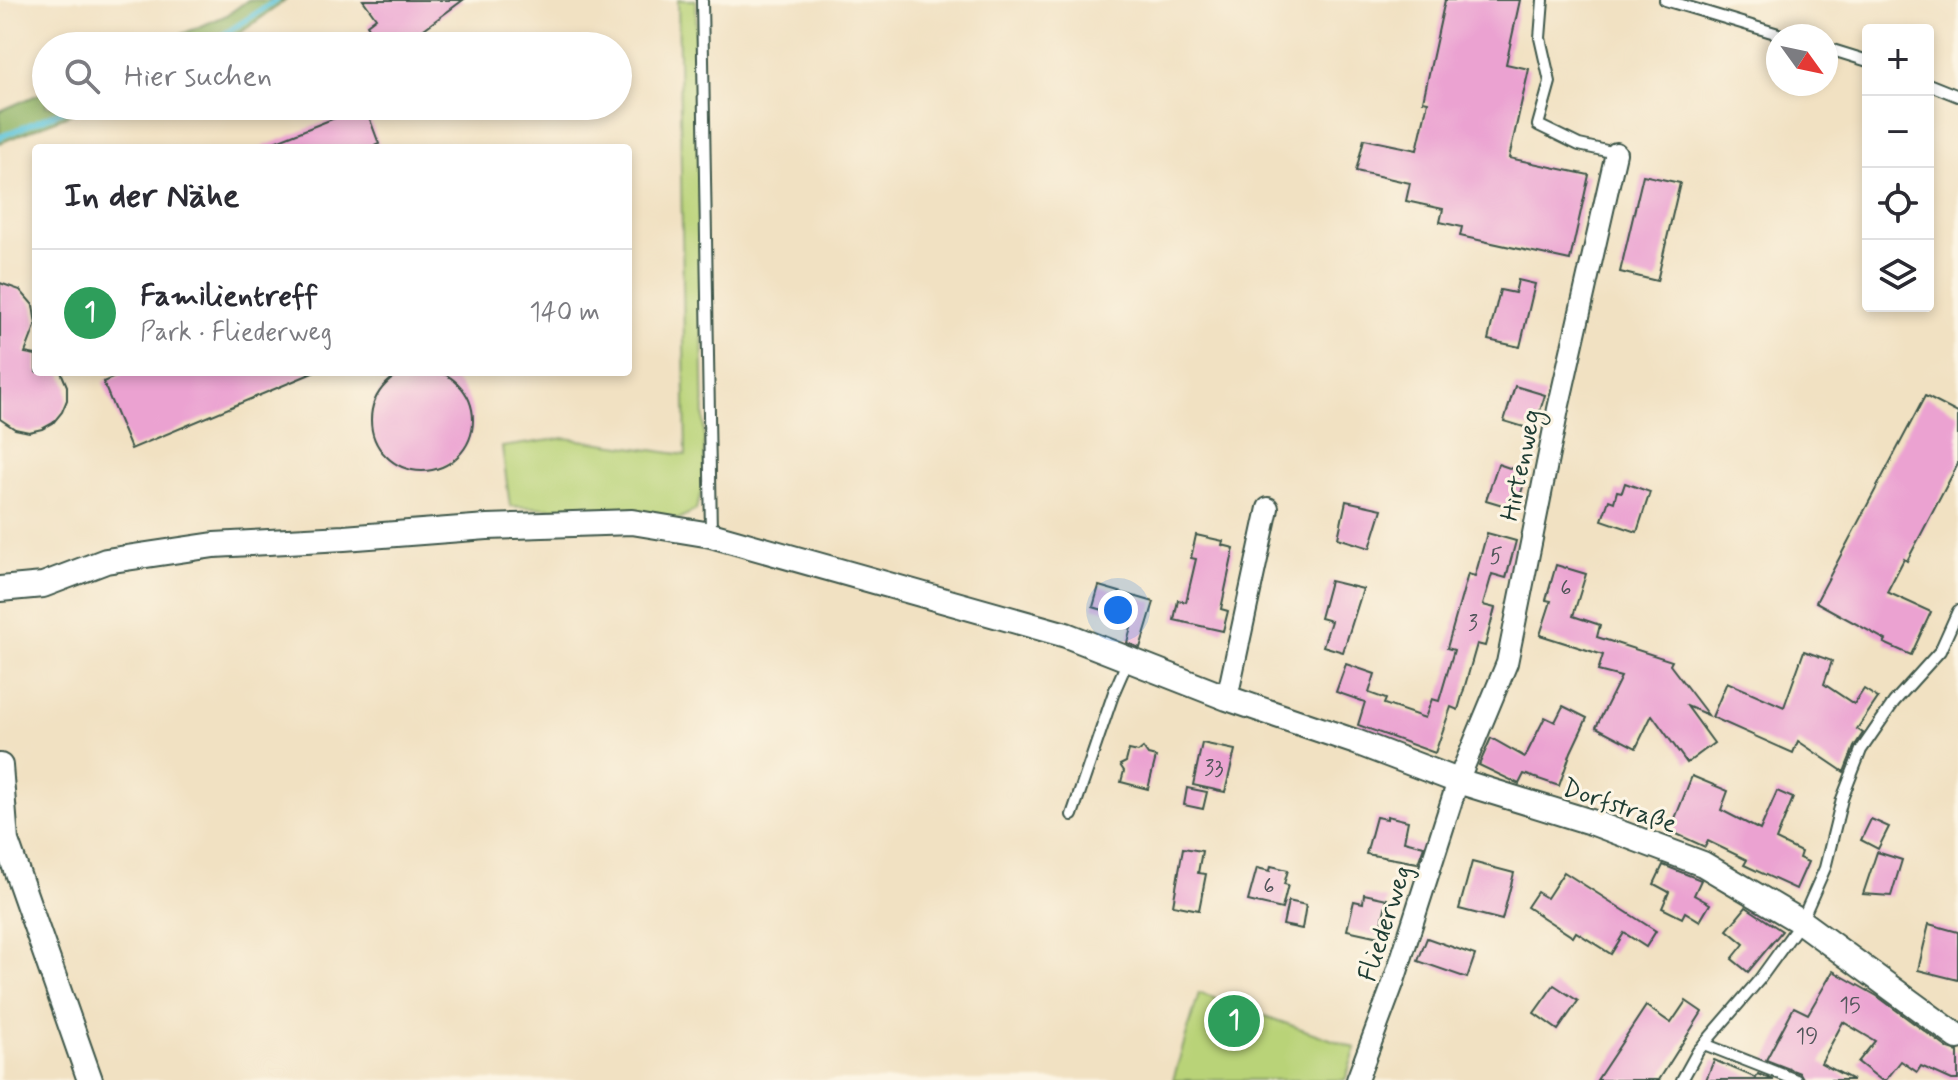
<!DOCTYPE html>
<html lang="de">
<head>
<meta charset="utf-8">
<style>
	:root { --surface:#fff; --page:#f7f7f7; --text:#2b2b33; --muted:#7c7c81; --line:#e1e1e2; --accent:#0f766e }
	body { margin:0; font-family:Mynerve,sans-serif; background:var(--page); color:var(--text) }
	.controls { position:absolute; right:24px; top:24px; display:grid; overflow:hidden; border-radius:8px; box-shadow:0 4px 12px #0003 }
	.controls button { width:72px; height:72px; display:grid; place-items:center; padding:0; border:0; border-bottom:2px solid var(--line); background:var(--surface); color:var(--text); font:40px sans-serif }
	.compass { position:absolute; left:1766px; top:24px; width:72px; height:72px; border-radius:50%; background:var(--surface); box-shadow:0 4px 12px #0003; rotate:123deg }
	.you { position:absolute; left:1118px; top:610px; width:28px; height:28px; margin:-20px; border:6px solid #fff; border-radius:50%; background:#1a73e8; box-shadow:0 0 0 12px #1a73e833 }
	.badge { display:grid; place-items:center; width:52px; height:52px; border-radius:50%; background:var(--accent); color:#fff; font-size:26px; font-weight:700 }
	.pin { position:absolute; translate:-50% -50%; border:4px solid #fff; box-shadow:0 2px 8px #0006 }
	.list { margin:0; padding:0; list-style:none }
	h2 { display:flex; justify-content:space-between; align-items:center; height:104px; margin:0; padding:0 32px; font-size:34px }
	h2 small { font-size:26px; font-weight:400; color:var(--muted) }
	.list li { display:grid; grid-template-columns:52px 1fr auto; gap:24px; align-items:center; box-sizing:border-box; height:128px; padding:0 32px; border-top:2px solid var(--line) }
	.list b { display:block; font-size:30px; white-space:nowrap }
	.list p { margin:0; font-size:26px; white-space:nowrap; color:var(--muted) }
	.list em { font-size:26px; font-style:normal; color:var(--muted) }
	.icon { flex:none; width:44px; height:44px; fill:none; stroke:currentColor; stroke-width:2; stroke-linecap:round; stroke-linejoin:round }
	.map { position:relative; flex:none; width:1958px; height:1080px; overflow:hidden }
	.search { position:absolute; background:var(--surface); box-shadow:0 4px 12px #0003; left:32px; top:32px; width:600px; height:88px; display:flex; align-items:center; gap:20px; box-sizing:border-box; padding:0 28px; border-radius:44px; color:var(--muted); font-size:30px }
	.panel { position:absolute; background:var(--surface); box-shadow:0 4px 12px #0003; left:32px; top:144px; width:600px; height:232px; border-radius:8px }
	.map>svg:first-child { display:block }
	.green { fill:#b9d378; stroke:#6c8856; stroke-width:2 }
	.forest { fill:#92b568; stroke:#58794e; stroke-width:2 }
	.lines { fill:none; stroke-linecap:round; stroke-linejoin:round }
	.stream { stroke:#5ec5db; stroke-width:6 }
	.building { fill:#eba2d1 }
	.service-casing { stroke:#3e5649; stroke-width:14 }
	.minor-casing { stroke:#3e5649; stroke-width:24 }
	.tertiary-casing { stroke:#3e5649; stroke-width:28 }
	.service { stroke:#fff; stroke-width:10 }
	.minor { stroke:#fff; stroke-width:20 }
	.tertiary { stroke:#fff; stroke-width:24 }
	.labels { text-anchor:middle; stroke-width:6; stroke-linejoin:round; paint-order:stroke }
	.number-label { font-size:22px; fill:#52565b }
	.street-label { font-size:26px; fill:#1f3d34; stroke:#fcf5e5 }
</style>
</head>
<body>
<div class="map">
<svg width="1958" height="1080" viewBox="0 0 1958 1080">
	<rect width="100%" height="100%" fill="#fcf5e5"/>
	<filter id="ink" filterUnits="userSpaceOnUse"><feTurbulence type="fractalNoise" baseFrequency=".0125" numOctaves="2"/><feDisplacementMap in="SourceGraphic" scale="16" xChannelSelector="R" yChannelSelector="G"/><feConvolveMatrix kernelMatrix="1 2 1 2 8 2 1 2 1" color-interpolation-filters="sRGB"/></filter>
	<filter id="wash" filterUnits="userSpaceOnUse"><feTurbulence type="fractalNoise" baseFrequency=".006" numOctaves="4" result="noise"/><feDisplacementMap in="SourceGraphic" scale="32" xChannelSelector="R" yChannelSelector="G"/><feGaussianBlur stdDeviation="1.8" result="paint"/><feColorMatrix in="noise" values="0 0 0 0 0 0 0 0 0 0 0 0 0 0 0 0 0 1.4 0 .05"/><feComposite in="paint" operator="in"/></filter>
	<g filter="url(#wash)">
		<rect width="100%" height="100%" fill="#f1e1c2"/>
		<g class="green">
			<path d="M678,0H696L705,481L696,510L675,521L612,512L510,506L502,447L565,438L686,455Z"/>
			<path d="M1199,993L1356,1048L1345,1080H1173Z"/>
		</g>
		<g class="forest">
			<path d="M248,0H286L222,46H154L227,15Z"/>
			<path d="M46,91V106H90L0,143V111Z"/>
		</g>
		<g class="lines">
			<g class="stream">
				<path d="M206,46L277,0"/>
				<path d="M0,137L74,106"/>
			</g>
		</g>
		<g id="blocks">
			<g class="building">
				<path d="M363,0H463L401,46H382L367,25L376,18Z"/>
				<path d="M1445,0H1520L1506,64L1529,69L1509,158L1589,175L1570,260L1460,236L1462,227L1440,222L1443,209L1406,201L1410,183L1356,171L1364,139L1417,150L1428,102L1423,101Z"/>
				<path d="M365,106L379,144L370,148H259Z"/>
				<path d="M1643,175L1680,183L1657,281L1620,272Z"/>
				<path d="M1518,280L1535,284L1520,347L1488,340L1500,290L1515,293Z"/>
				<path d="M0,283L20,290L33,305L36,324L25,353L36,355V372H61L67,386V400L62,412L53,423L42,429L29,432L15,429L0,419Z"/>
				<circle cx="422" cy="420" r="51"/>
				<path d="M126,372H315L131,449L103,382Z"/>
				<path d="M1515,386L1545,395L1534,430L1504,421Z"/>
				<path d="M1925,396L1958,413V464L1907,561L1904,559L1887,592L1931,612L1911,655L1884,643L1886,640L1816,602Z"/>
				<path d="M1498,464L1527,474L1516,509L1486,500Z"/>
				<path d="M1625,483L1650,492L1637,532L1602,520L1609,500L1614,502L1617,491L1622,492Z"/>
				<path d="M1346,501L1382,509L1370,548L1338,538Z"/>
				<path d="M1487,533L1516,541L1506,578L1492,574L1483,605L1495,608L1485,646L1477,644L1458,710L1451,707L1435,753L1358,725L1365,702L1336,692L1346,664L1375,674L1369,693L1386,699L1384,704L1425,718L1432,699L1439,701L1454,650L1447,648L1468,574L1475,576Z"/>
				<path d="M1196,535L1223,541L1222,545L1234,548L1221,609L1228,611L1223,631L1174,620L1178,600L1186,602L1196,559L1191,558Z"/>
				<path d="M1556,565L1586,574L1573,616L1600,625L1597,637L1672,661L1670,665L1708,715L1687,706L1714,743L1687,763L1652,715L1636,748L1596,727L1621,677L1598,671L1603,655L1540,635L1551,601L1546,600Z"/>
				<path d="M1330,581L1363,589L1343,652L1323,646L1331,621L1320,618Z"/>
				<path d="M1099,586L1154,602L1140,648L1127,643L1133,619L1093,607Z"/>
				<path d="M1804,651L1832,661L1824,684L1854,704L1864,689L1878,698L1857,729L1863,733L1854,747L1844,772L1798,741L1793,753L1712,717L1727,682L1784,707Z"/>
				<path d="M1563,706L1587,718L1571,752L1559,786L1524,774L1519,784L1479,765L1491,738L1525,757L1545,717L1555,722Z"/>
				<path d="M1202,743L1235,750L1225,792L1193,785Z"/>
				<path d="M1143,748L1148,755L1156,757L1148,789L1121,782L1124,771L1120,765L1126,762L1129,750L1138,752Z"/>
				<path d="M1692,776L1728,791L1721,810L1760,830L1777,791L1793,798L1776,840L1801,852L1799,858L1808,862L1796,889L1744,865L1747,860L1708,841L1705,847L1670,831Z"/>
				<path d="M1187,788L1207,792L1203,809L1184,805Z"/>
				<path d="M1387,816L1408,821L1404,841L1424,846L1418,863L1366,854L1376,817L1387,819Z"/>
				<path d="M1871,819L1889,827L1878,849L1861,840Z"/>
				<path d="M1183,848L1202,851L1198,873L1206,874L1199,910L1173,905Z"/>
				<path d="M1877,852L1902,860L1891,896L1863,894Z"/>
				<path d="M1472,862L1514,873L1502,920L1459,909Z"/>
				<path d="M1663,865L1701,880L1694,895L1710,904L1700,921L1685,912L1682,918L1662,908L1669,892L1654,884Z"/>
				<path d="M1271,866L1288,870L1284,884L1288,885L1282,909L1248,901L1257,868L1270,871Z"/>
				<path d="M1564,872L1656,931L1646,947L1624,933L1611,954L1576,932L1573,937L1527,907L1537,892L1547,898Z"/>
				<path d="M1364,894L1387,899L1379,937L1347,930L1354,901L1363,903Z"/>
				<path d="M1288,901L1306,905L1302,929L1283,925Z"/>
				<path d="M1746,907L1782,931L1748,972L1732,959L1744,944L1727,930Z"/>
				<path d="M1929,924L1958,932V980L1918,970Z"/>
				<path d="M1427,938L1475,955L1467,978L1418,961Z"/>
				<path d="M1833,971L1877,996L1949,1049L1958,1052V1080H1952L1921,1066L1917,1072L1901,1061L1886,1080H1881L1858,1062L1875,1041L1843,1022L1821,1063L1853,1080H1804L1800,1073L1766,1060L1794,1007L1808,1014Z"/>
				<path d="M1554,985L1578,1001L1558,1030L1534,1013Z"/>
				<path d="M1686,1001L1702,1012L1659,1080H1597L1646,1006L1671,1023Z"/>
				<path d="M1714,1060L1756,1078L1758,1074L1774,1080H1706Z"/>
			</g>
		</g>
	</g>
	<g filter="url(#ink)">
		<use href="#blocks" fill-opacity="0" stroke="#3e5649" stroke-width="2"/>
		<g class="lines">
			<g class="service-casing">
				<g id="service">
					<path d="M702,0L711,533"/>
					<path d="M1543,0L1540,38L1550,82L1538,125L1579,145L1616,153"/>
					<path d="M1665,0L1785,36"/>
					<path d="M1826,48L1868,61"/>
					<path d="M1928,84L1958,96"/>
					<path d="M1072,815L1114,692L1128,660"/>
					<path d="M1704,1044L1796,1080"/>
					<path d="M1682,1080L1698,1051L1759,980L1801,922L1825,868L1842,799L1861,750L1894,702L1940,651L1958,611"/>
				</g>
			</g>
			<g class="minor-casing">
				<g id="minor">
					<path d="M1227,698L1268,508"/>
					<path d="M1357,1080L1394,981L1458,781L1507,663L1558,409L1616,153"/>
				</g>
			</g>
			<g class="tertiary-casing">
				<g id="tertiary">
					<path d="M0,589L43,585L106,561L214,545L344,538L487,527L632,522L711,535L1066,635L1227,698L1356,742L1458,781L1591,822L1703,864L1801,922L1958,1037"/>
					<path d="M0,766L6,841L90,1080"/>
				</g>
			</g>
			<use href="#service" class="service"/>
			<use href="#minor" class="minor"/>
			<use href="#tertiary" class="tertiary"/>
		</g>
	</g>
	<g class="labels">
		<g class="number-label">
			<text x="1496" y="563">5</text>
			<text x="1566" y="595">6</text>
			<text x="1473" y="630">3</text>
			<text x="1214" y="775">33</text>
			<text x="1269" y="893">6</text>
			<text x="1850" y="1012">15</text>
			<text x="1807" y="1043">19</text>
		</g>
		<g class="street-label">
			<text transform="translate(1520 465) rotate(-78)" y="9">Hirtenweg</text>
			<text transform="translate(1620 805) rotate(19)" y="9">Dorfstraße</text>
			<text transform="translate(1384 923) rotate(-72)" y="9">Fliederweg</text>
		</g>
	</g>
</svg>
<div class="controls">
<button>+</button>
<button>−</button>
<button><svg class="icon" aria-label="locate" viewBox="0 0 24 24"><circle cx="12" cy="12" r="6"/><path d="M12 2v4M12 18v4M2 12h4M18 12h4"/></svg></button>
<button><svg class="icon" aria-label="layers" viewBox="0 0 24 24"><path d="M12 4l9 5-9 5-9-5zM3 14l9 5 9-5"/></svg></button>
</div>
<svg class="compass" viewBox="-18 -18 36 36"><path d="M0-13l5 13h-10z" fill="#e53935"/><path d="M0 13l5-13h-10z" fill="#7c7c81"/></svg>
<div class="you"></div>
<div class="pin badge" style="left:1234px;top:1021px;background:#2e9e5b">1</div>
<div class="search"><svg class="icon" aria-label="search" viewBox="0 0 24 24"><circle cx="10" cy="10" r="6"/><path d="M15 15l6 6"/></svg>Hier suchen</div>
<section class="panel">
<h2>In der Nähe<small></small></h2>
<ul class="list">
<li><span class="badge" style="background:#2e9e5b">1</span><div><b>Familientreff</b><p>Park · Fliederweg</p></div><em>140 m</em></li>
</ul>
</section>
</div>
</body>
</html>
